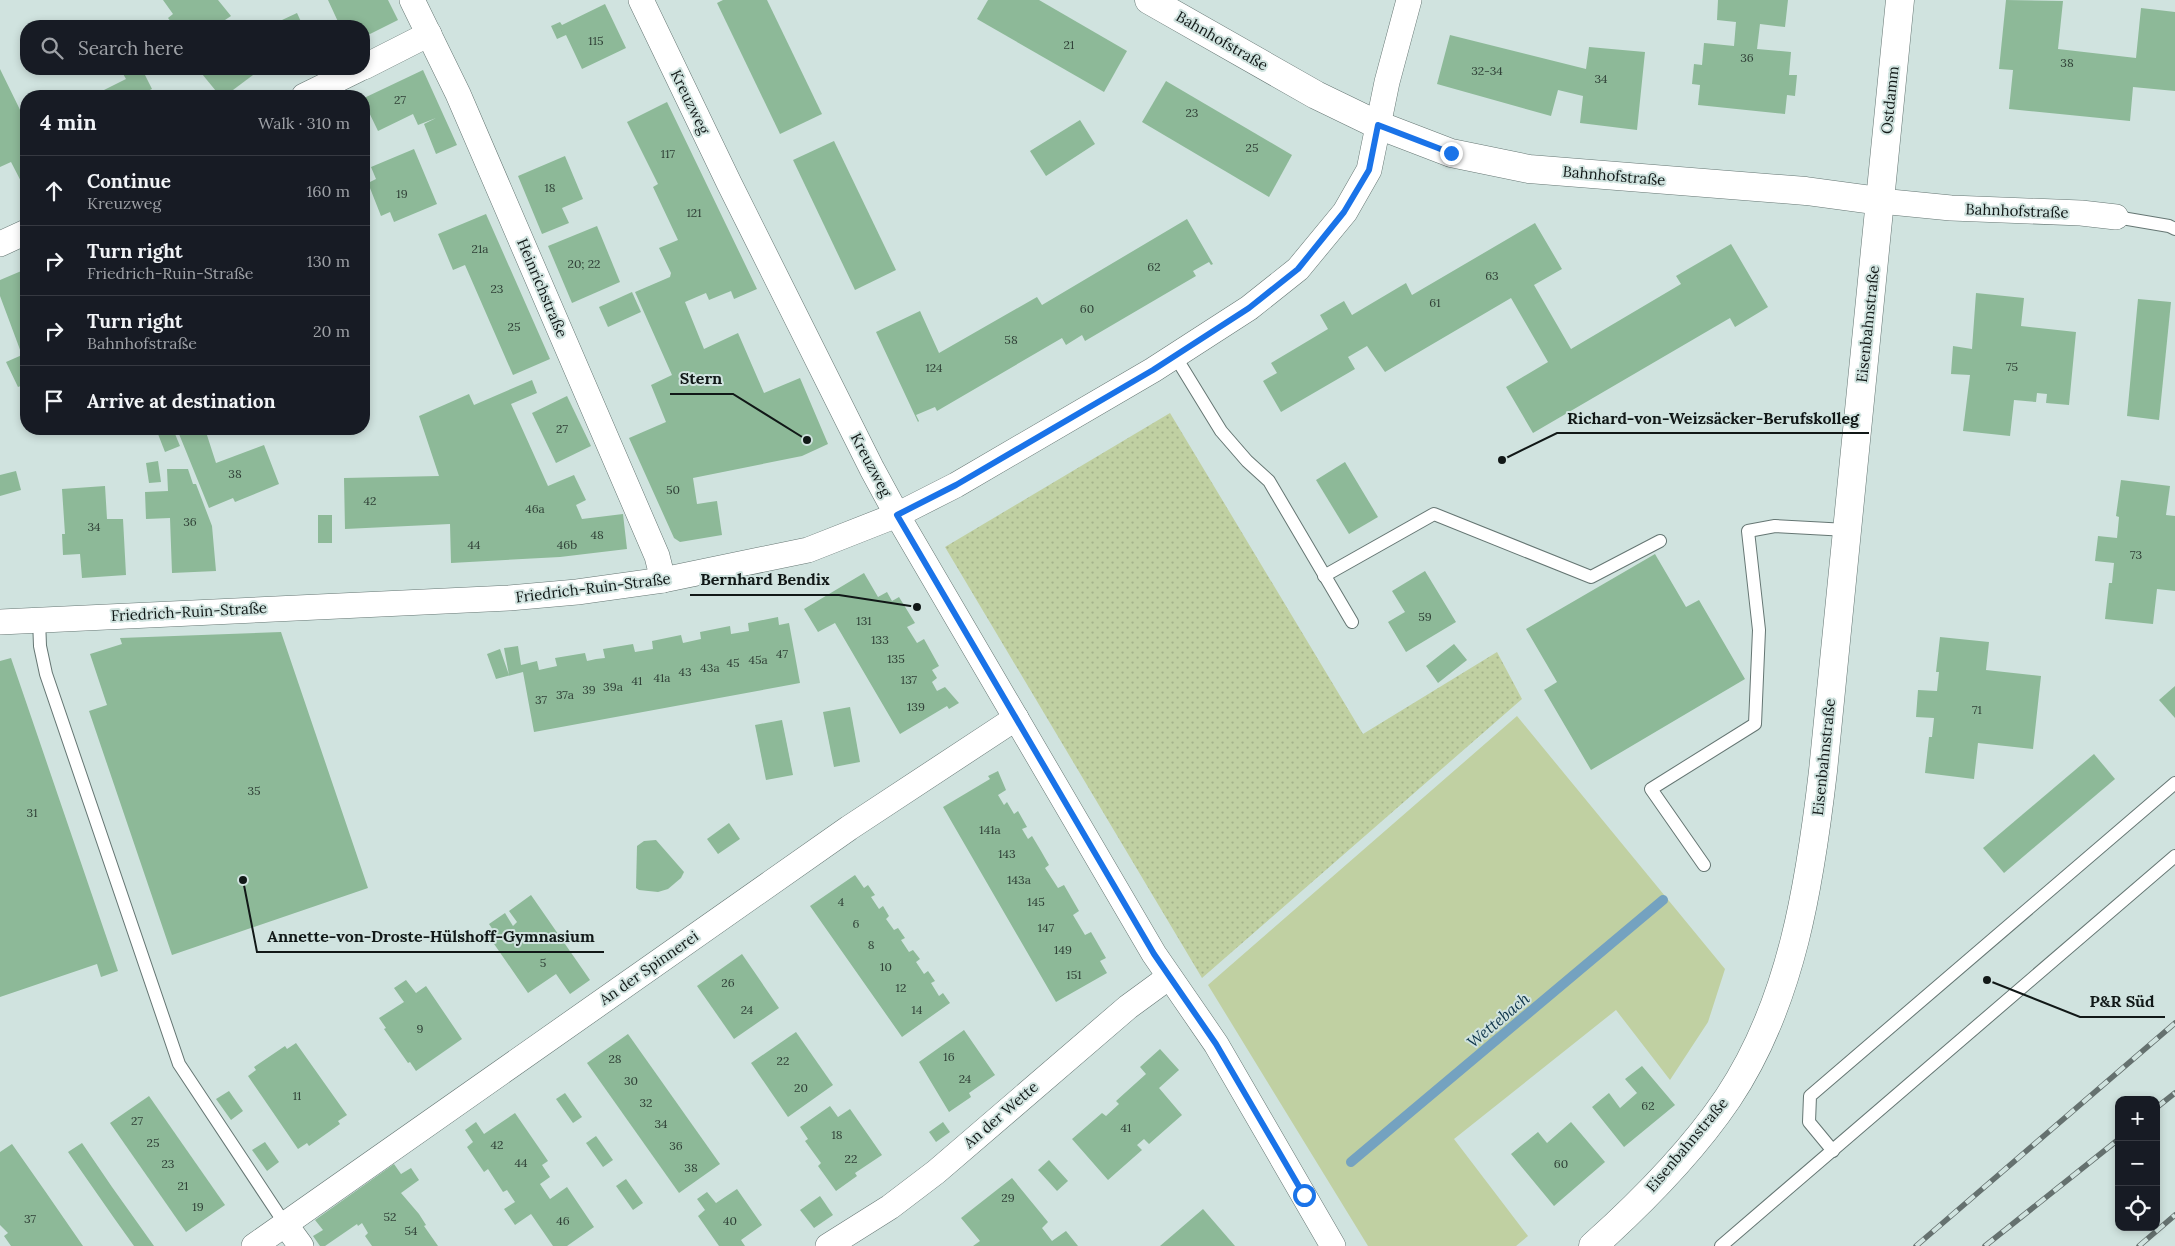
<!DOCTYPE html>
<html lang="en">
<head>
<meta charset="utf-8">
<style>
	:root { --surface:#171b24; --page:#242831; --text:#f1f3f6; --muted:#9ea1a6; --line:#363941 }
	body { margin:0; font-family:Lora,serif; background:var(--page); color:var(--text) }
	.controls { position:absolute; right:15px; bottom:15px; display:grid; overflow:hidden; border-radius:10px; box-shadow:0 2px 8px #0003 }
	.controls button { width:45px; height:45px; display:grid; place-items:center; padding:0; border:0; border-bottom:1px solid var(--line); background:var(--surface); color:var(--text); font:25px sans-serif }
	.stop { position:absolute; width:15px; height:15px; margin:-11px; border:4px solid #1a73e8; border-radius:50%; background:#fff }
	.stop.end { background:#1a73e8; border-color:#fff; box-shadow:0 1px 5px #0008 }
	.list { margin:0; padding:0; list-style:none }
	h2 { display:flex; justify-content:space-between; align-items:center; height:65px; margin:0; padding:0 20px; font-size:21px }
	h2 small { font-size:16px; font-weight:400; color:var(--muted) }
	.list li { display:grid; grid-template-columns:32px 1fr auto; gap:15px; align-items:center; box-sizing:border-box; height:70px; padding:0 20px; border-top:1px solid var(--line) }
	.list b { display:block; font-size:19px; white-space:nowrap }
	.list p { margin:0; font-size:16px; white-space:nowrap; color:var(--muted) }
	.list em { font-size:16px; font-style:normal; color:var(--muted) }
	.icon { flex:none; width:28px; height:28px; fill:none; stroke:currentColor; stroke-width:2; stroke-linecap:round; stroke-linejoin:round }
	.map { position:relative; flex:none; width:2175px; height:1246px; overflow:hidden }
	.search { position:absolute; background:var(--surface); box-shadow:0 2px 8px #0003; left:20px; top:20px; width:350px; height:55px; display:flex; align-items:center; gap:12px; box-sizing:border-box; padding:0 18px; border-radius:20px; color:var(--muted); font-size:19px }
	.panel { position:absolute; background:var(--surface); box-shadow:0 2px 8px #0003; left:20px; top:90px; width:350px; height:345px; border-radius:20px }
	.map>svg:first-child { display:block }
	.grass { fill:url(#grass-dots) }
	.garden { fill:#c0d0a2 }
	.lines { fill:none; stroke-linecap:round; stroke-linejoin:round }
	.stream { stroke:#74a2c0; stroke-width:10 }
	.building { fill:#8db998 }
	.service-casing { stroke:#657673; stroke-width:14 }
	.minor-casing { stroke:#657673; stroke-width:26 }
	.tertiary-casing { stroke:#657673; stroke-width:29 }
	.service { stroke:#fff; stroke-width:12 }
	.minor { stroke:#fff; stroke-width:25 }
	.tertiary { stroke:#fff; stroke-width:28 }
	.rail-casing { stroke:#65716f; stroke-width:5.5 }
	.rail { stroke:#d0e3df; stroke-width:4; stroke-dasharray:11; stroke-linecap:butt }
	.route { stroke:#1a73e8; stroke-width:6 }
	.labels { text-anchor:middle; stroke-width:4; stroke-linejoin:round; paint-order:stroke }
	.number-label { font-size:12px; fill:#304037 }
	.street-label { font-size:15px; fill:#111817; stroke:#d0e3df }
	.water-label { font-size:16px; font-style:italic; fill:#0d344a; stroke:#d0e3df }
	.leader { fill:none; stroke:#111817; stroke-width:2 }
	.callout-dot { fill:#111817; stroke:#d0e3df; stroke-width:2 }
	.callout-label { font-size:16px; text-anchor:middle; font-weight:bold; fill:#111817; stroke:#d0e3df; stroke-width:4; stroke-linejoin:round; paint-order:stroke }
</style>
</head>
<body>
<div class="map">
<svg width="2175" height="1246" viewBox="0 0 2175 1246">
	<defs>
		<pattern id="grass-dots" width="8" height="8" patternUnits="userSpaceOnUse" patternTransform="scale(1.25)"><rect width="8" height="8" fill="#c0d0a2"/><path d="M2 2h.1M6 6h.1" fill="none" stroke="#a4b28b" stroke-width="1.8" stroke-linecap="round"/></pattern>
	</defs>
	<rect width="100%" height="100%" fill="#d0e3df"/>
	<path class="grass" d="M1170,413L1363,734L1497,652L1522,699L1202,978L945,547Z"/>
	<path class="garden" d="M1517,716L1725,969L1708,1022L1670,1080L1616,1010L1454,1139L1528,1236L1516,1246H1368L1208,985Z"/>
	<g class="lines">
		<path class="stream" d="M1351,1162L1663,900"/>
	</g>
	<g class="building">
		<path d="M163,0H218L231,16L225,20L229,26H174L168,18L173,14Z"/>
		<path d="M328,0H388L398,20L364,37V26H340Z"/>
		<path d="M723,0H767L822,114L780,134L717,3Z"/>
		<path d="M988,0H1039L1127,51L1104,92L977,19Z"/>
		<path d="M1718,0H1788L1785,27L1760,24L1757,49L1791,52L1789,75H1797L1795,96L1787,95L1785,114L1698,105L1700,85L1692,84L1694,64L1702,65L1704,43L1734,46L1736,22L1717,20Z"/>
		<path d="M2006,0L2063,1L2058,49L2136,58L2141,8L2175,12V91L2133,87L2130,121L2009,109L2013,70L1999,69Z"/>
		<path d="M605,4L626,48L582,69L566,35L557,39L551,26L560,22L562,25Z"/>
		<path d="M297,13L303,26H285L282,20Z"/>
		<path d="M1450,35L1586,69L1589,47L1645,52L1637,130L1580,123L1583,96L1558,90L1551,116L1437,84Z"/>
		<path d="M0,69L26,122V191L11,162L0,167Z"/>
		<path d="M130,69H142L152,89L137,96H92L126,79L122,72Z"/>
		<path d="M198,69H261L225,96H220Z"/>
		<path d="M423,70L457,145L436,154L424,124L436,118L418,125L413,114L378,131L364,102V98Z"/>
		<path d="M1166,81L1292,155L1269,197L1142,122Z"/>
		<path d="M667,102L757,289L734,299L731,291L709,300L706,293L685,302L704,349L738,333L764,393L800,378L828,444L802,456L693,478L697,504L717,501L722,535L680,542L674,538L629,438L666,422L651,385L672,375L635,292L670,277L671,273L659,248L678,240L653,187L658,184L627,122Z"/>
		<path d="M1080,120L1095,144L1046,176L1030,151Z"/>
		<path d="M834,141L896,270L855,290L793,160Z"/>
		<path d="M414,149L437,204L394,222L390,212L381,216L368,183L376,179L371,167Z"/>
		<path d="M565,156L583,199L562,208L569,223L542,234L518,176Z"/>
		<path d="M486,214L550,359L513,375L465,265L453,270L438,234Z"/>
		<path d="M1187,219L1213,264L1211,265L1209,262L1193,271L1196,276L1085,341L1082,335L1066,345L1062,338L937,411L935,407L916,415L919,421L918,422L876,332L920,311L939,353L1037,297L1042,305Z"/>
		<path d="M1535,223L1562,269L1534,285L1571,349L1681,284L1676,276L1731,244L1768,307L1735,327L1730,318L1533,433L1506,387L1548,362L1511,298L1385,372L1367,346L1348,357L1355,369L1281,412L1263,381L1277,373L1271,363L1328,329L1320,315L1344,301L1352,315L1406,283L1412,295Z"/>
		<path d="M597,226L620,282L572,303L548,246Z"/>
		<path d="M26,269V384L18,387L6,362L22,355L0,296V280Z"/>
		<path d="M632,292L641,312L608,327L599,307Z"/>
		<path d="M1976,293L2024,298L2021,326L2076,332L2069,405L2046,403L2047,394L2037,393L2036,402L2014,400L2010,436L1963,431L1970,375L1951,374L1953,346L1972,349Z"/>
		<path d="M2138,299L2171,302L2159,420L2127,416Z"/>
		<path d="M532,380L537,393L511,404L548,486L574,475L586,500L576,505L582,519L623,514L627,549L560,557L451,563L450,524L345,529L344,478L439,476L419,416L469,394L474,405Z"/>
		<path d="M567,396L591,446L556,463L532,413Z"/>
		<path d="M156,429H173L180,446L165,452Z"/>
		<path d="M177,429H205L216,463L264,445L279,484L235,502L233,498L209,508Z"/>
		<path d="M158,461L161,482L149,483L146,463Z"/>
		<path d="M1345,462L1378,517L1349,534L1316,480Z"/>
		<path d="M167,469H188L193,484H196L212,526L216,571L172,573L170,518L146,519L145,492L168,491Z"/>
		<path d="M16,471L21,490L0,496V475Z"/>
		<path d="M2121,480L2170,486L2166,515L2175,516V591L2157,589L2153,624L2105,619L2109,583H2112L2114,563L2095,561L2098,536L2117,538L2119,517L2116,516Z"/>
		<path d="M105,486L107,519H123L126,575L82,578L80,554L63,555L62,534H65L62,489Z"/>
		<rect x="318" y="515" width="14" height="28"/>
		<path d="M1655,554L1686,607L1699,600L1745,679L1591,770L1544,690L1557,682L1526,629Z"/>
		<path d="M1425,571L1456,622L1406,652L1388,622L1405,612L1392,591Z"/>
		<path d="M864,573L878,597L887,592L892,601L899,597L915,623L907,627L917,643L924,639L939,666L932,670L937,678L932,682L937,691L945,687L959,703L949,709L947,706L900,734L835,623L818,632L804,609Z"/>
		<path d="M778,617L779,625L789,623L800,683L534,732L523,672L496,679L487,654L500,649L509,675L504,648L518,646L521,665L537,661L539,670L557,666L555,658L585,653L587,661L596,659L605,658L603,649L633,644L635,652L653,649L652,641L681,635L683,643L701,639L700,632L730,626L731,634L749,631L748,623Z"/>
		<path d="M281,632L368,888L172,955L89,711L107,705L90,654L122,644L120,638Z"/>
		<path d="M1940,637L1989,642L1986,670L2041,676L2033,749L1978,743L1974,779L1925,773L1929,737H1932L1934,718L1916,717L1918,690L1937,691L1939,672H1936Z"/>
		<path d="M1454,644L1467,660L1438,683L1426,666Z"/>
		<path d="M11,658L118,971L101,977L97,964L0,997V661Z"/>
		<path d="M2175,686V718L2159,700Z"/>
		<path d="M850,707L860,762L834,767L823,712Z"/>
		<path d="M782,720L793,775L766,780L755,725Z"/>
		<path d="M2094,754L2115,779L2004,873L1983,848Z"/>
		<path d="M998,771L1006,790L998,795L1004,805L1007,802L1014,814L1018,811L1027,827L1022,829L1028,839L1032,836L1041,851L1049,865L1045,868L1058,888L1064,885L1079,911L1073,915L1085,935L1091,932L1106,958L1100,961L1107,973L1056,1002L943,807L990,779L988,776Z"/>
		<path d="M729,823L740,839L718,854L707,839Z"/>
		<path d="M656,840L684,872L681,878L668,889L658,892L639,890L636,888L637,846L644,841Z"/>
		<path d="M855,875L864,888L868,885L875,895L871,897L879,909L883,906L889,916L886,919L894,930L898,928L905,938L901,940L909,952L913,950L920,959L916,962L924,974L928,971L935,981L931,983L939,996L943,993L950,1003L902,1037L810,906Z"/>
		<path d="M531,895L590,980L570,994L556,974L528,993L492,941L497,936L489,924L505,913L513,926L517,922L509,911Z"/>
		<path d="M742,954L779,1008L734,1039L697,986Z"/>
		<path d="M406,980L416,993L426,986L462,1039L416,1071L410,1062L408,1063L384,1029L386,1028L379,1018L404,1002L394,988Z"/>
		<path d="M964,1030L995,1075L969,1093L971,1097L949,1112L919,1062Z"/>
		<path d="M796,1032L833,1085L788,1117L751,1063Z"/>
		<path d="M628,1034L720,1164L679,1193L587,1063Z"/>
		<path d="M296,1043L347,1115L338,1121L340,1124L309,1146L307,1143L298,1149L248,1076L256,1070L254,1067L285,1046L287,1049Z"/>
		<path d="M1160,1049L1179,1070L1159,1088L1182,1115L1149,1144L1144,1139L1137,1145L1142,1150L1108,1180L1072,1139L1102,1113L1106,1116L1119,1104L1116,1101L1146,1074L1140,1067Z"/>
		<path d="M1642,1066L1675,1105L1624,1147L1592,1107L1609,1093L1620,1108L1637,1093L1625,1079Z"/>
		<path d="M229,1091L243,1111L231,1120L216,1099Z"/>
		<path d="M565,1093L582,1117L573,1123L556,1099Z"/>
		<path d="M149,1096L225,1205L186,1232L110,1123Z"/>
		<path d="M830,1106L838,1117L850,1109L882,1155L855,1173L857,1176L836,1191L818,1166L821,1163L805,1141L808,1139L800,1127Z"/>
		<path d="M515,1113L548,1161L542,1165L550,1177L540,1184L550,1199L567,1187L594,1227L567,1246H553L531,1214L515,1225L504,1209L515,1202L507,1190L503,1192L488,1169L484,1172L467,1147L473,1142L465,1130L476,1122L484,1134Z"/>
		<path d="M943,1122L950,1132L936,1142L929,1132Z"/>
		<path d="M1571,1122L1605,1162L1554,1206L1511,1154L1538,1132L1547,1143Z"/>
		<path d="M596,1136L613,1160L603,1167L586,1143Z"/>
		<path d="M265,1142L279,1162L267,1171L252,1150Z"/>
		<path d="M82,1143L112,1187L154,1246H134L114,1218L68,1152Z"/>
		<path d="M12,1144L45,1191L83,1246H11L4,1236L8,1233L0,1225V1152Z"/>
		<path d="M1049,1160L1068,1181L1057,1191L1038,1170Z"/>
		<path d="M394,1164L401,1174L411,1168L419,1180L401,1193L419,1214L426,1225L424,1226L438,1246H372L365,1236L368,1233L362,1223L358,1226L357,1224L325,1246H320L313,1236L323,1230L315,1220Z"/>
		<path d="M1012,1178L1048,1222L1042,1228L1052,1241L1066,1231L1078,1246H973L980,1241L961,1218Z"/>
		<path d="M626,1179L643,1203L633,1210L616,1186Z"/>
		<path d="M737,1189L762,1225L741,1240L745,1246H719L698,1216L705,1210L697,1199L707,1192L716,1203Z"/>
		<path d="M820,1196L833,1215L814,1228L800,1210Z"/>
		<path d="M1203,1209L1235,1246H1160Z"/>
	</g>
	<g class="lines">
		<g class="service-casing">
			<g id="service">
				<path d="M2116,217L2169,226L2175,229"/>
				<path d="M1175,356L1221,431L1247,461L1269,481L1352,622"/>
				<path d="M1324,576L1434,514L1591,577L1660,541"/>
				<path d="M39,619L40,646L46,674L179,1064L285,1224"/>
				<path d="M1704,865L1651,789L1755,724L1759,630L1748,531L1775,526L1847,530"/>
				<path d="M1833,1151L1809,1122L1810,1096L2175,783"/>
				<path d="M1721,1246L2175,856"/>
			</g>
		</g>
		<g class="minor-casing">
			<g id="minor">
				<path d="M412,0L458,94L657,556L663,580"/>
				<path d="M641,0L729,183L872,469L897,515L1154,954L1216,1044L1333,1246"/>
				<path d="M364,67L429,34"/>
				<path d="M304,96L359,69"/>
				<path d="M1880,201L1951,208L2081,213L2116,217"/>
				<path d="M0,244L26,232"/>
				<path d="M0,622L509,598L577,592L663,580L808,550L897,515L956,485L1153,370L1249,308L1298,269L1345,212L1369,170L1387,82L1409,0"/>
				<path d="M285,1224L301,1246"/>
				<path d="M254,1246L849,828L1016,718"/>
				<path d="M828,1246L890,1207L936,1172L1128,1007L1169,977"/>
			</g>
		</g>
		<g class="tertiary-casing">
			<g id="tertiary">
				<path d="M1149,0L1316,95L1378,125L1451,153L1529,169L1806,191L1880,201"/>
				<path d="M1593,1246C1642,1202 1691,1153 1728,1098C1792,1002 1810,883 1823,771L1900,0"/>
			</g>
		</g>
		<use href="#service" class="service"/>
		<use href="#minor" class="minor"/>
		<use href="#tertiary" class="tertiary"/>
		<g class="rail-casing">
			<g id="rail">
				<path d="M2156,1108L2175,1093"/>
				<path d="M1916,1246L2175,1023"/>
				<path d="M1985,1246L2119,1139"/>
				<path d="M2139,1246L2175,1215"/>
			</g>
		</g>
		<use href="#rail" class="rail"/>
	</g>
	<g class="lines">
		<path class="route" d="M1304,1195L1216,1044L1154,954L897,515L956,485L1153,370L1249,308L1298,269L1344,212L1369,170L1378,125L1451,153"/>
	</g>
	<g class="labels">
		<g class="number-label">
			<text x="596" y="45">115</text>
			<text x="1069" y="49">21</text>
			<text x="1747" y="62">36</text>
			<text x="2067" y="67">38</text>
			<text x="1487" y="75">32-34</text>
			<text x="1601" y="83">34</text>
			<text x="400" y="104">27</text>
			<text x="1192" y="117">23</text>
			<text x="1252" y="152">25</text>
			<text x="668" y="158">117</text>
			<text x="550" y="192">18</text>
			<text x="402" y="198">19</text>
			<text x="694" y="217">121</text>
			<text x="480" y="253">21a</text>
			<text x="584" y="268">20; 22</text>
			<text x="1154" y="271">62</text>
			<text x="1492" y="280">63</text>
			<text x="497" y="293">23</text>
			<text x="1435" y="307">61</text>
			<text x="1087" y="313">60</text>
			<text x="514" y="331">25</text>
			<text x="1011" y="344">58</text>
			<text x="2012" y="371">75</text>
			<text x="934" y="372">124</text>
			<text x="562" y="433">27</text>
			<text x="235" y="478">38</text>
			<text x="673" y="494">50</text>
			<text x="370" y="505">42</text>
			<text x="535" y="513">46a</text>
			<text x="190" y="526">36</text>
			<text x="94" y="531">34</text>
			<text x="597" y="539">48</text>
			<text x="474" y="549">44</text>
			<text x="567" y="549">46b</text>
			<text x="2136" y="559">73</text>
			<text x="1425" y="621">59</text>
			<text x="864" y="625">131</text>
			<text x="880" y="644">133</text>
			<text x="782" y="658">47</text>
			<text x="896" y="663">135</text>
			<text x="758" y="664">45a</text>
			<text x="733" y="667">45</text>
			<text x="710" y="672">43a</text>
			<text x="685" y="676">43</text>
			<text x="662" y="682">41a</text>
			<text x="909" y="684">137</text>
			<text x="637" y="685">41</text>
			<text x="613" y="691">39a</text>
			<text x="589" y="694">39</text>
			<text x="565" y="699">37a</text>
			<text x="541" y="704">37</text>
			<text x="916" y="711">139</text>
			<text x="1977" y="714">71</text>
			<text x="254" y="795">35</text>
			<text x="32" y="817">31</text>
			<text x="990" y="834">141a</text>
			<text x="1007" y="858">143</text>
			<text x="1019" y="884">143a</text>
			<text x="841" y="906">4</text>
			<text x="1036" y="906">145</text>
			<text x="856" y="928">6</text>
			<text x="1046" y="932">147</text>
			<text x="871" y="949">8</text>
			<text x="1063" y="954">149</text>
			<text x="543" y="967">5</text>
			<text x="886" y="971">10</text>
			<text x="1074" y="979">151</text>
			<text x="728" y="987">26</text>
			<text x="901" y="992">12</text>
			<text x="747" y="1014">24</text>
			<text x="917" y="1014">14</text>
			<text x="420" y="1033">9</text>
			<text x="949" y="1061">16</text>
			<text x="615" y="1063">28</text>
			<text x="783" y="1065">22</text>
			<text x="965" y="1083">24</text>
			<text x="631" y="1085">30</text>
			<text x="801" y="1092">20</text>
			<text x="297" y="1100">11</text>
			<text x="646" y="1107">32</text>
			<text x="1648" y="1110">62</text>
			<text x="137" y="1125">27</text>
			<text x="661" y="1128">34</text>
			<text x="1126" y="1132">41</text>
			<text x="837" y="1139">18</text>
			<text x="153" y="1147">25</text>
			<text x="497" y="1149">42</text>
			<text x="676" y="1150">36</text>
			<text x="851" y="1163">22</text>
			<text x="521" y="1167">44</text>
			<text x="168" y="1168">23</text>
			<text x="1561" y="1168">60</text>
			<text x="691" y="1172">38</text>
			<text x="183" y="1190">21</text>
			<text x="1008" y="1202">29</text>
			<text x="198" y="1211">19</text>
			<text x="390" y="1221">52</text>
			<text x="30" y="1223">37</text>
			<text x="563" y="1225">46</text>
			<text x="730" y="1225">40</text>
			<text x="411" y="1235">54</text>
		</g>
		<g class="street-label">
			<text transform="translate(1222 41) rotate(30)" y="5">Bahnhofstraße</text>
			<text transform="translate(1890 100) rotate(-84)" y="5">Ostdamm</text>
			<text transform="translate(690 102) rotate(64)" y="5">Kreuzweg</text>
			<text transform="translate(1614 176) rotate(5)" y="5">Bahnhofstraße</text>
			<text transform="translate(2017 211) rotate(2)" y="5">Bahnhofstraße</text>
			<text transform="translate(542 288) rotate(67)" y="5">Heinrichstraße</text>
			<text transform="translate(1868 324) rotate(-84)" y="5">Eisenbahnstraße</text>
			<text transform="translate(871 465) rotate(62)" y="5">Kreuzweg</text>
			<text transform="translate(593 588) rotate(-7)" y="5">Friedrich-Ruin-Straße</text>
			<text transform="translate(189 612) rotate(-3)" y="5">Friedrich-Ruin-Straße</text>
			<text transform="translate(1824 757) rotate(-84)" y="5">Eisenbahnstraße</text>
			<text transform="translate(649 968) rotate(-35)" y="5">An der Spinnerei</text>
			<text transform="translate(1001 1115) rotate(-41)" y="5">An der Wette</text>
			<text transform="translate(1687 1145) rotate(-50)" y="5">Eisenbahnstraße</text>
		</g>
		<g class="water-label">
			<text transform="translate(1498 1020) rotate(-40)" y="6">Wettebach</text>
		</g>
	</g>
	<path class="leader" d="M807 440L733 394H670M1502 460L1557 433H1869M917 607L839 595H690M243 880L257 952H604M1987 980L2080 1017H2165"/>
	<g class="callout-dot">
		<circle cx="807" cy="440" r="5"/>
		<circle cx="1502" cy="460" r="5"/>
		<circle cx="917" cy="607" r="5"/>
		<circle cx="243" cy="880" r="5"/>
		<circle cx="1987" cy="980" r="5"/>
	</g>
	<g class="callout-label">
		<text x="701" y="384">Stern</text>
		<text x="1713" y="424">Richard-von-Weizsäcker-Berufskolleg</text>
		<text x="765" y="585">Bernhard Bendix</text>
		<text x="431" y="942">Annette-von-Droste-Hülshoff-Gymnasium</text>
		<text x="2122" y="1007">P&amp;R Süd</text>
	</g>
</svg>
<div class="controls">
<button>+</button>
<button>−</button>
<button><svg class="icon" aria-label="locate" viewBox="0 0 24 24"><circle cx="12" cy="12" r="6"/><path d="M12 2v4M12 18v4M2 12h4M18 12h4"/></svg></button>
</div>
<div class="stop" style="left:1304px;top:1195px"></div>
<div class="stop end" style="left:1451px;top:153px"></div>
<div class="search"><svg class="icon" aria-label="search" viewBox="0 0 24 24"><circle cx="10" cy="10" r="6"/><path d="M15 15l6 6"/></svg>Search here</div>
<section class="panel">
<h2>4 min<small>Walk · 310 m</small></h2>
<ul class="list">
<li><svg class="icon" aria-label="ahead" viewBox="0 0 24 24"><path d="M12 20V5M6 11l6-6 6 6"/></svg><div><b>Continue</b><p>Kreuzweg</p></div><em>160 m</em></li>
<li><svg class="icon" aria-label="right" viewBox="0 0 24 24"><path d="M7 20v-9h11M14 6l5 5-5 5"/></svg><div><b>Turn right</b><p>Friedrich-Ruin-Straße</p></div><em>130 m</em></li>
<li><svg class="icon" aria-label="right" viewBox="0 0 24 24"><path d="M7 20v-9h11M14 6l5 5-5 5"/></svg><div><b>Turn right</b><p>Bahnhofstraße</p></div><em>20 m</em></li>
<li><svg class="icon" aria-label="arrive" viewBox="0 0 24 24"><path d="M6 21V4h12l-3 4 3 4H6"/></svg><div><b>Arrive at destination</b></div></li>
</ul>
</section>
</div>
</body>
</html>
